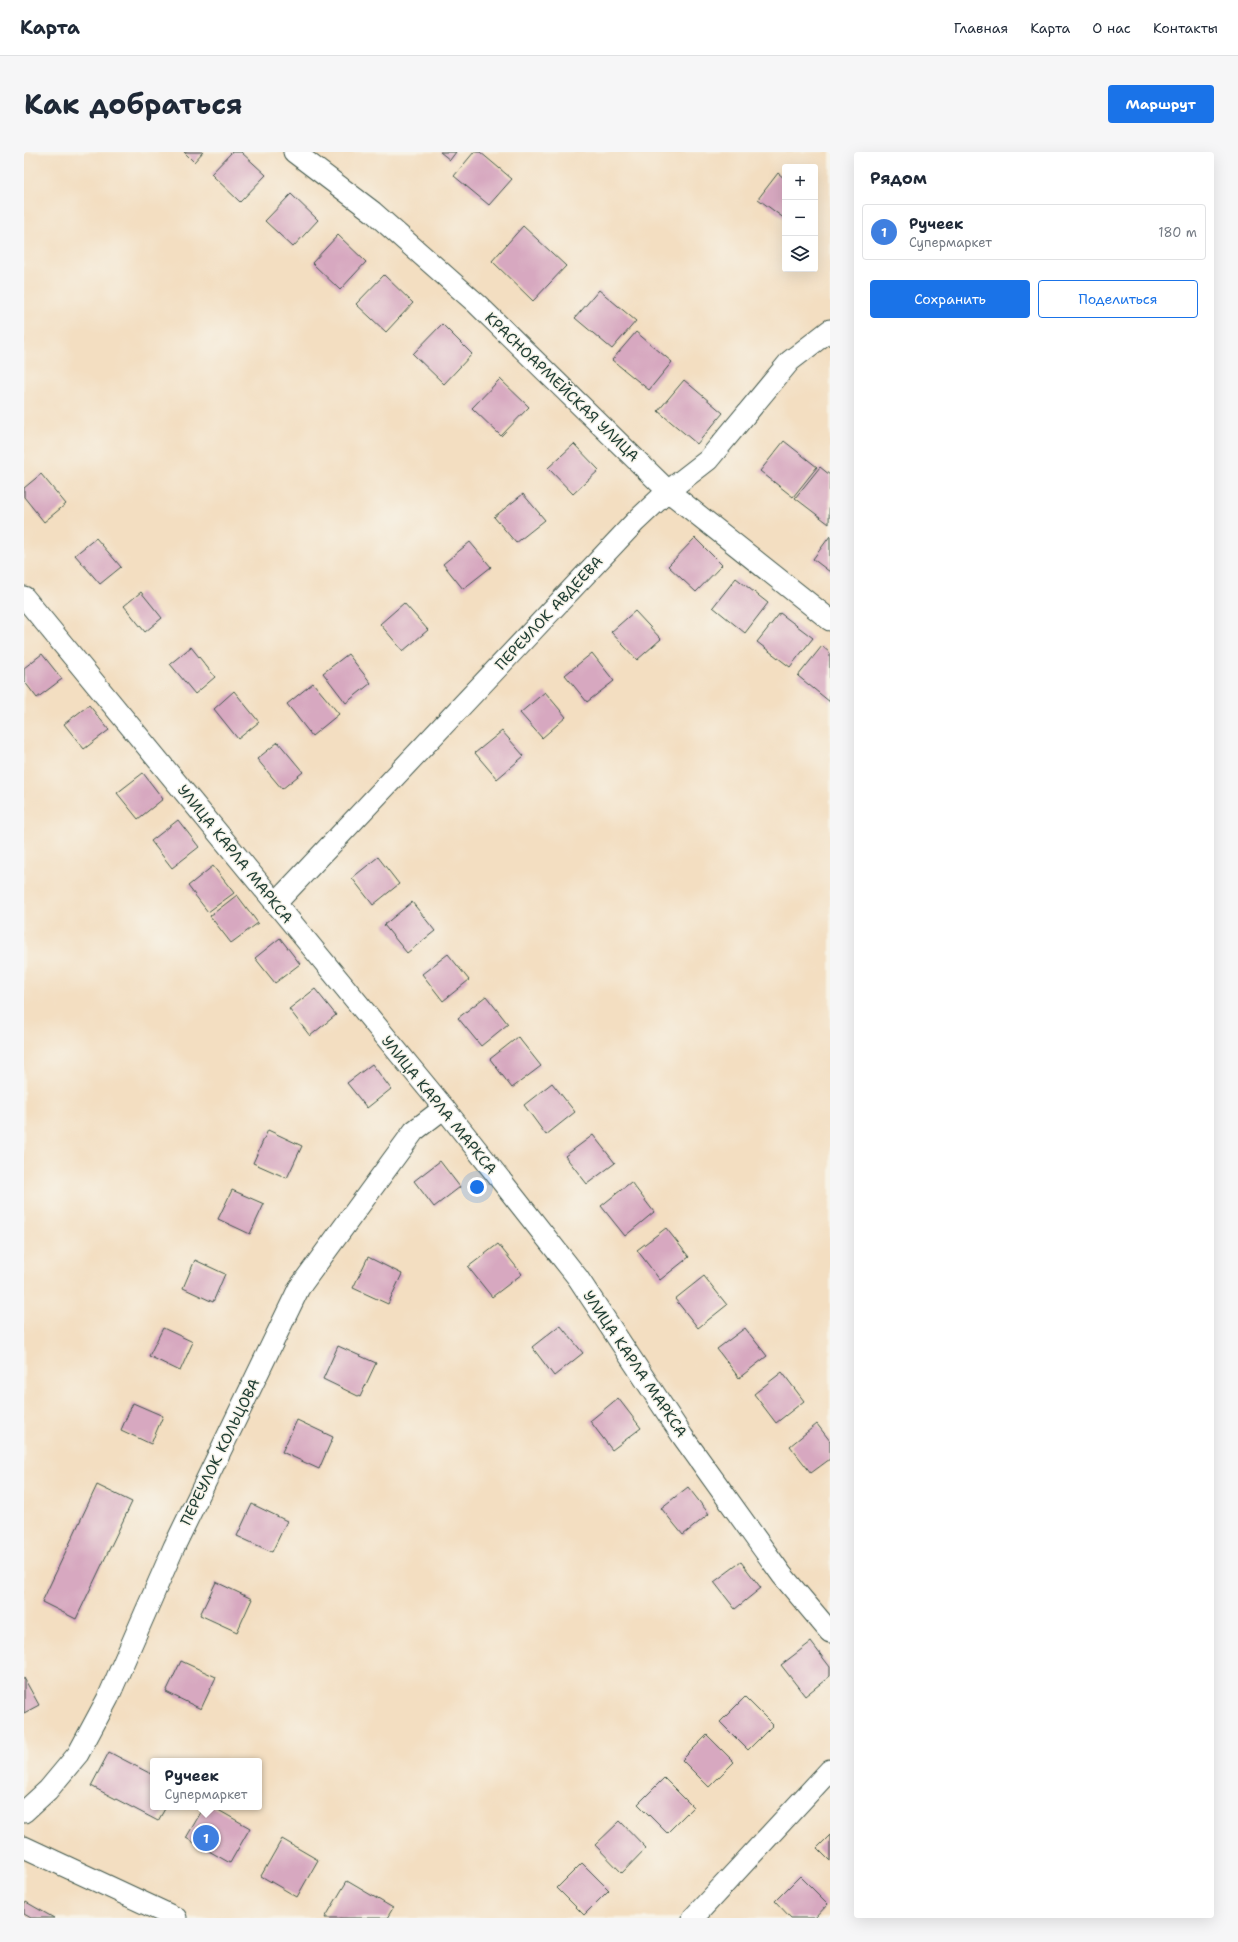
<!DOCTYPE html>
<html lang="ru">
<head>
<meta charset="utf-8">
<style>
	:root { --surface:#fff; --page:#f6f6f7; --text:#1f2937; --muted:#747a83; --line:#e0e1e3; --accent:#1a73e8 }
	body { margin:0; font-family:"Shantell Sans",sans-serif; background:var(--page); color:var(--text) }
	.controls { position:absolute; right:12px; top:12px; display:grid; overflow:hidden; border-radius:4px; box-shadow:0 4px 16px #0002 }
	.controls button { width:36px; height:36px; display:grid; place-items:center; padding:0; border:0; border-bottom:1px solid var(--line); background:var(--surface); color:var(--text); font:20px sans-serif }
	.you { position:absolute; left:453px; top:1035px; width:14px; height:14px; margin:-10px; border:3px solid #fff; border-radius:50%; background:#1a73e8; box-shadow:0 0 0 6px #1a73e833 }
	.badge { display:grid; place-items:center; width:26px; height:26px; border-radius:50%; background:var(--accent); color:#fff; font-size:13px; font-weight:700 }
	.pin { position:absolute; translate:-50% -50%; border:2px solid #fff; box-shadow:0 1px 4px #0006 }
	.popup { position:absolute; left:126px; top:1606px; width:112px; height:52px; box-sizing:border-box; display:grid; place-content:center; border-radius:4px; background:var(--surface); filter:drop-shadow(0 1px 3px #0005); font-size:13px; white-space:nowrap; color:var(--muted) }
	.popup b { font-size:15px; color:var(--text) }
	.popup::after { content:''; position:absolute; left:50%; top:100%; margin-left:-8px; border:8px solid transparent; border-top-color:var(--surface) }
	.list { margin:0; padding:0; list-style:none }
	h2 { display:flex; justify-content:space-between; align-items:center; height:52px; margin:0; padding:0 16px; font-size:17px }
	h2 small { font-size:13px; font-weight:400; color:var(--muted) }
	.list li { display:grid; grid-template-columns:26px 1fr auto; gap:12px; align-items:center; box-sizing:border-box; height:56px; margin:0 8px 8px; padding:0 8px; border:1px solid var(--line); border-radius:4px }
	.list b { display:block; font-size:15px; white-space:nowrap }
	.list p { margin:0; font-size:13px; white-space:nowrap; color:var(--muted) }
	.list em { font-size:13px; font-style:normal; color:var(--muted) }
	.actions { display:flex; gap:8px; padding:12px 16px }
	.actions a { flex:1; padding:9px 0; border:1px solid var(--accent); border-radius:4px; text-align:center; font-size:14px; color:var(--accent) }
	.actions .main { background:var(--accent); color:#fff }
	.icon { flex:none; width:22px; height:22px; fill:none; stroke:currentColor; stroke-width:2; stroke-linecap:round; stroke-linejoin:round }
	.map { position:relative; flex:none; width:806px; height:1766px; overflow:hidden; border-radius:4px }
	header { display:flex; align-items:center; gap:24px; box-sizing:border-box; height:56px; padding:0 20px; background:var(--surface); border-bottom:1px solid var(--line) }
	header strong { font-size:19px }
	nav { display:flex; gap:22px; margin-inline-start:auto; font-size:14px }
	.intro { display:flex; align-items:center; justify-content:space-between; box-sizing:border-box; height:96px; padding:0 24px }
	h1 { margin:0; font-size:28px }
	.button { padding:10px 18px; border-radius:4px; background:var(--accent); color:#fff; font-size:14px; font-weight:700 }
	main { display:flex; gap:24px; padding:0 24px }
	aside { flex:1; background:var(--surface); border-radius:4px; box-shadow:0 4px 16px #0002 }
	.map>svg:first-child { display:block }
	.building { fill:#d7a8c0 }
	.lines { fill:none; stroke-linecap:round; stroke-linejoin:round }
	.minor-casing { stroke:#3f5549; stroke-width:23 }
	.minor { stroke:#fff; stroke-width:21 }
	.labels { text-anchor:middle; stroke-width:3; stroke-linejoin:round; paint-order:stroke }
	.street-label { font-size:15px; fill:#1f3d34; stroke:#f7f3e8 }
</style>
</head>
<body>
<header>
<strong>Карта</strong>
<nav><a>Главная</a><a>Карта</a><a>О нас</a><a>Контакты</a></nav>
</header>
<div class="intro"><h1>Как добраться</h1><a class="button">Маршрут</a></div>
<main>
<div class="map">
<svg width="806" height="1766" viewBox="0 0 806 1766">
	<rect width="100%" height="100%" fill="#f7f3e8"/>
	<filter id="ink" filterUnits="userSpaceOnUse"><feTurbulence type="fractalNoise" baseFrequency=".025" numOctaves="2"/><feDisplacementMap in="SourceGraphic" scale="8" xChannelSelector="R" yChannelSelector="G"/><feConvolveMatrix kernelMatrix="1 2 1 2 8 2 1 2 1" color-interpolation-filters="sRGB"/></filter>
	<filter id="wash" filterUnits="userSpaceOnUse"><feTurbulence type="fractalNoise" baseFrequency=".012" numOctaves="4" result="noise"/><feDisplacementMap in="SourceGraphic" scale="16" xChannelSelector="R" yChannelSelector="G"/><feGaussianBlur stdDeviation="0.9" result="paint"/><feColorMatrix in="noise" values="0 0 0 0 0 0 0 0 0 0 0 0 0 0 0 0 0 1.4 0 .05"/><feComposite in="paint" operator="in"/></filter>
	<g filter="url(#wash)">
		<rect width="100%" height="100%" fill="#f3dec1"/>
		<g id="blocks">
			<g class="building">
				<path d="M160,0H179L170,10Z"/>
				<path d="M208,0H217L242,23L216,50L187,22Z"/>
				<path d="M416,0H432L426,8Z"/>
				<path d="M450,0H456L488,27L465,53L430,24Z"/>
				<path d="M754,21L761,27V67L734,47Z"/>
				<path d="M267,42L294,68L269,95L241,69Z"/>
				<path d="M499,74L542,114L509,149L468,109Z"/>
				<path d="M314,83L342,110L316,138L288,111Z"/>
				<path d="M360,123L389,151L362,180L332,152Z"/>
				<path d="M575,138L612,169L588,197L551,166Z"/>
				<path d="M418,172L448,202L420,232L389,202Z"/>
				<path d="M612,180L648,210L625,238L588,208Z"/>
				<path d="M476,227L505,255L477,284L448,256Z"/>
				<path d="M660,228L699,261L673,292L634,259Z"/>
				<path d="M760,289L793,315L769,345L736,319Z"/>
				<path d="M550,292L575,318L549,342L524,316Z"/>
				<path d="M796,315L806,323L805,372L771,346Z"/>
				<path d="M17,322L42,352L20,370L0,345V336Z"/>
				<path d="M499,342L521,368L492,391L470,365Z"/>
				<path d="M806,384V420L789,407Z"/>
				<path d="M72,386L97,415L76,432L51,403Z"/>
				<path d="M671,386L698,413L672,440L644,414Z"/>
				<path d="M446,390L467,415L439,437L419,412Z"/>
				<path d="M712,426L744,451L721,481L689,455Z"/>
				<path d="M117,440L138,466L121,480L100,454Z"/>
				<path d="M380,451L404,478L379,499L356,472Z"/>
				<path d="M611,459L637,487L613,508L587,480Z"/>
				<path d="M756,461L789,486L766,515L733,490Z"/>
				<path d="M798,494L806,501V550L774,524Z"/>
				<path d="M167,495L191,525L171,542L146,512Z"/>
				<path d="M568,501L590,529L563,550L541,523Z"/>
				<path d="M18,502L38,527L13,546L0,529V516Z"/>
				<path d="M324,502L347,531L322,551L299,521Z"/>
				<path d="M289,531L315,562L288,584L263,552Z"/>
				<path d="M210,539L235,570L214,587L190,557Z"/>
				<path d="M521,540L542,565L518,586L496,561Z"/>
				<path d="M65,553L85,578L60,597L40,572Z"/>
				<path d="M478,579L500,604L473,627L451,601Z"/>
				<path d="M254,590L279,620L258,637L233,607Z"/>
				<path d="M119,621L139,647L114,667L93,641Z"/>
				<path d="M154,668L175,695L148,716L127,689Z"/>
				<path d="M354,705L375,732L349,753L328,726Z"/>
				<path d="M189,714L210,741L184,760L164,734Z"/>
				<path d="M213,743L234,771L207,791L186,764Z"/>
				<path d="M388,750L411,779L383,801L360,773Z"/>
				<path d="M256,786L276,812L251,831L231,806Z"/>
				<path d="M424,802L445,828L419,849L398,822Z"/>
				<path d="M291,837L312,863L286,884L265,857Z"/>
				<path d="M462,844L484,872L457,894L434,866Z"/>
				<path d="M494,885L517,914L488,936L466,907Z"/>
				<path d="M348,912L367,937L343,956L323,931Z"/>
				<path d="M528,931L551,960L522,983L500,953Z"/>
				<path d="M244,978L278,994L263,1026L229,1011Z"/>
				<path d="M569,983L591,1011L563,1032L541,1004Z"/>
				<path d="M416,1009L436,1035L410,1055L390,1029Z"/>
				<path d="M607,1030L630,1060L601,1084L577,1054Z"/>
				<path d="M208,1038L240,1052L226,1082L194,1067Z"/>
				<path d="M642,1076L665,1105L636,1128L613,1098Z"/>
				<path d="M474,1092L498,1122L468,1145L444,1115Z"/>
				<path d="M344,1105L378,1122L364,1152L329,1136Z"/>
				<path d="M171,1108L201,1122L189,1150L159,1136Z"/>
				<path d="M680,1124L703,1153L674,1176L651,1147Z"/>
				<path d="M536,1173L559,1201L530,1224L508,1195Z"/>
				<path d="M139,1176L169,1190L156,1219L125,1204Z"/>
				<path d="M721,1176L743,1204L715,1226L693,1197Z"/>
				<path d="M314,1194L352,1211L336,1245L299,1227Z"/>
				<path d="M758,1220L780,1249L752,1271L730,1242Z"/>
				<path d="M594,1246L617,1276L588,1298L566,1269Z"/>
				<path d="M109,1251L139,1264L127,1292L97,1278Z"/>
				<path d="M273,1268L309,1285L295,1317L258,1300Z"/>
				<path d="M793,1272L806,1289V1307L787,1321L766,1294Z"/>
				<path d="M73,1333L108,1350L52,1467L18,1450Z"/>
				<path d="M664,1335L685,1362L659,1383L637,1356Z"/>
				<path d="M228,1352L263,1369L248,1400L213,1384Z"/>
				<path d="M717,1410L737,1436L711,1457L690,1430Z"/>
				<path d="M192,1430L228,1447L213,1480L176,1463Z"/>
				<path d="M787,1490L806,1515V1524L781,1544L757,1513Z"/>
				<path d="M157,1509L192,1525L177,1557L142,1540Z"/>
				<path d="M0,1526L15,1553L0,1561Z"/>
				<path d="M721,1545L749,1573L724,1598L696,1570Z"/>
				<path d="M683,1583L710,1610L685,1635L658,1608Z"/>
				<path d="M85,1600L129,1623V1655H142L134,1669L67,1634Z"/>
				<path d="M640,1626L669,1655L643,1681L614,1652Z"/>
				<path d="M180,1655H189L226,1676L206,1711L162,1686Z"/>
				<path d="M596,1669L622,1696L598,1721L571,1693Z"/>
				<path d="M806,1683V1709L793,1696Z"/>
				<path d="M258,1687L294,1708L273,1745L237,1724Z"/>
				<path d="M558,1711L585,1738L560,1763L533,1736Z"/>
				<path d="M776,1724L804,1752L791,1766H767L751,1749Z"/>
				<path d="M323,1729L369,1756L363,1766H301Z"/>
				<path d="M2,1750L30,1766H7L0,1762V1754Z"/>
			</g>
		</g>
	</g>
	<g filter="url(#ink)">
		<use href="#blocks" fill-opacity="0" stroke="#3f5549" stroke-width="1"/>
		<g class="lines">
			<g class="minor-casing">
				<g id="minor">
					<path d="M270,0L349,60L453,152L644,339L806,468"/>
					<path d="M0,445L420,956L554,1126L659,1285L758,1423L806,1480"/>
					<path d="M251,752L611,370L644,339L684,308L766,209L806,178"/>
					<path d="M0,1660L24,1638L54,1602L84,1546L150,1395L275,1136L390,979L420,956"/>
					<path d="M0,1695L152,1766"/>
					<path d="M669,1766L806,1618"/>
				</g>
			</g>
			<use href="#minor" class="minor"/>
		</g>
	</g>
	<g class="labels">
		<g class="street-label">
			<text transform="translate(538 235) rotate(44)" y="5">КРАСНОАРМЕЙСКАЯ УЛИЦА</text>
			<text transform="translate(525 461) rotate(-47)" y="5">ПЕРЕУЛОК АВДЕЕВА</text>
			<text transform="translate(211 702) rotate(51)" y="5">УЛИЦА КАРЛА МАРКСА</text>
			<text transform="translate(415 953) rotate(51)" y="5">УЛИЦА КАРЛА МАРКСА</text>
			<text transform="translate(611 1212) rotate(56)" y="5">УЛИЦА КАРЛА МАРКСА</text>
			<text transform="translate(196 1300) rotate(-64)" y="5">ПЕРЕУЛОК КОЛЬЦОВА</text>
		</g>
	</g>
</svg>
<div class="controls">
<button>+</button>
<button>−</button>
<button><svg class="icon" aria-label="layers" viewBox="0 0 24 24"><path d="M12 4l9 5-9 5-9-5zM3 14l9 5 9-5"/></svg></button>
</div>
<div class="you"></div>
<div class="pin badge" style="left:182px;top:1686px;background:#3f7fe0">1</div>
<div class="popup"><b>Ручеек</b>Супермаркет</div>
</div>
<aside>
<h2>Рядом<small></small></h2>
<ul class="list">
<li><span class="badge" style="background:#3f7fe0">1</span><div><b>Ручеек</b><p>Супермаркет</p></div><em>180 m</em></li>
</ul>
<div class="actions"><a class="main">Сохранить</a><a>Поделиться</a></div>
</aside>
</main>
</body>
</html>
